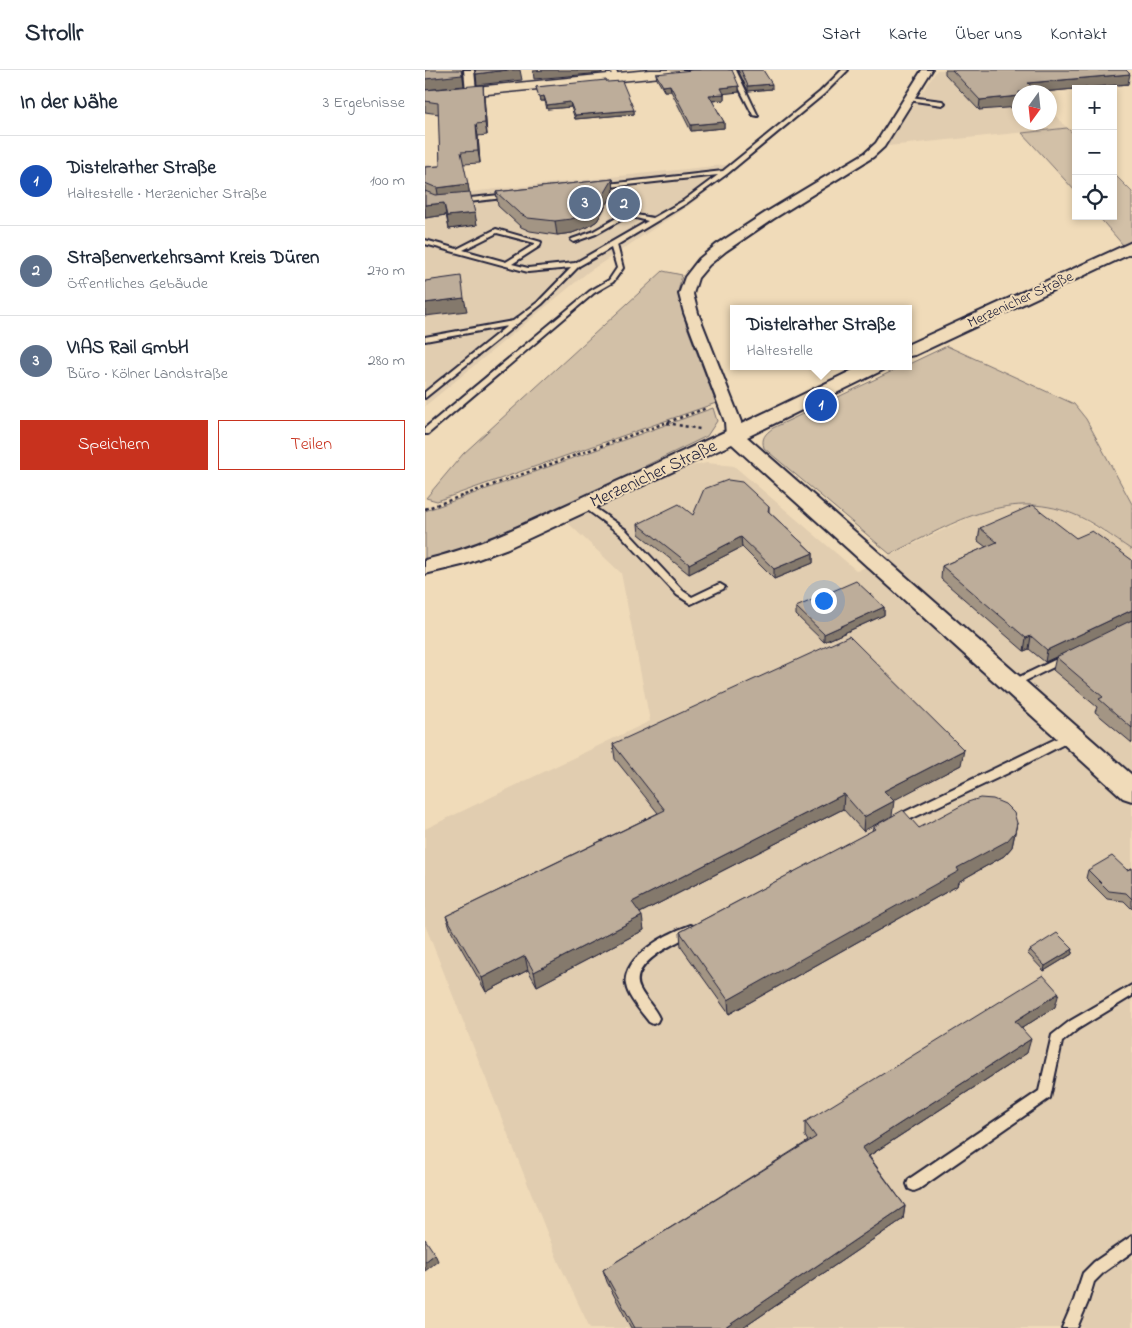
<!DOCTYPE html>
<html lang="de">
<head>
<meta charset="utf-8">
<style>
	:root { --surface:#fff; --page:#f2f2f3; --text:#1f2937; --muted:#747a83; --line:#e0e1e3; --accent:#c8321e }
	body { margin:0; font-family:"Indie Flower",sans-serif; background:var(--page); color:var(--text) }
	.controls { position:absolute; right:15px; top:15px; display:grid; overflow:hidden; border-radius:0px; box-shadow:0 2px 8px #0003 }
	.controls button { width:45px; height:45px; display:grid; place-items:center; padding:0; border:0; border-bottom:1px solid var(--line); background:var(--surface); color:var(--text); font:25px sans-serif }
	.compass { position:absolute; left:587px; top:15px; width:45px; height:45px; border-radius:50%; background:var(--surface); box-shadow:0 2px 8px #0003; rotate:195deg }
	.you { position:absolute; left:398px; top:530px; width:18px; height:18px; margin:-12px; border:4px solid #fff; border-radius:50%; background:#1a73e8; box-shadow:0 0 0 8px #1a73e833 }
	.badge { display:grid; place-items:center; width:32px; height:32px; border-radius:50%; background:var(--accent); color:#fff; font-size:16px; font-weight:700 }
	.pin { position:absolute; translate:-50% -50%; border:2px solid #fff; box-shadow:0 1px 5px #0006 }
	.popup { position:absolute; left:305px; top:235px; width:182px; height:65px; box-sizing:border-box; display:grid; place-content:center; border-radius:0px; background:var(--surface); filter:drop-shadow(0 1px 4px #0005); font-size:16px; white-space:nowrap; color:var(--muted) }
	.popup b { font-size:19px; color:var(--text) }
	.popup::after { content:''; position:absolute; left:50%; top:100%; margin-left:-10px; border:10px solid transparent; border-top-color:var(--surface) }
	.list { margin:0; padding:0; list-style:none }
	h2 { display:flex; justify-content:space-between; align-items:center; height:65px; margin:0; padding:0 20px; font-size:21px }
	h2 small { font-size:16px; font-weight:400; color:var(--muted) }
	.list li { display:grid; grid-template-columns:32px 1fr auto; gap:15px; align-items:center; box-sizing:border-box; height:90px; padding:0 20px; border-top:1px solid var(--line) }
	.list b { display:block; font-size:19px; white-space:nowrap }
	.list p { margin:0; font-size:16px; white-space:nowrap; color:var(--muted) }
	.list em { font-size:16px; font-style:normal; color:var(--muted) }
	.actions { display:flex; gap:10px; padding:15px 20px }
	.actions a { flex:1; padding:11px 0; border:1px solid var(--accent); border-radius:0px; text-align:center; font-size:18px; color:var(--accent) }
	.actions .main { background:var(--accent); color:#fff }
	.icon { flex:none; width:28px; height:28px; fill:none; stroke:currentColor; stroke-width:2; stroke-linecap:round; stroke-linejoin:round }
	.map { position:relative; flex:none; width:707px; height:1258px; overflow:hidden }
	header { display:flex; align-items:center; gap:30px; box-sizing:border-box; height:70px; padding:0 25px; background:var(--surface); border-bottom:1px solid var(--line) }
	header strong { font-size:24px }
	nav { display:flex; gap:28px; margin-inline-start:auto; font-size:18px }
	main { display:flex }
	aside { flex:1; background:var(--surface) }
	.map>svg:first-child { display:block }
	.built { fill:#e1cdb0 }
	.green { fill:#d2c0a7; stroke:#7a7171 }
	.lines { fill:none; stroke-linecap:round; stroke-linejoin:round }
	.service-casing { stroke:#22223b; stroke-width:4 }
	.minor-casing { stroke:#22223b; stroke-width:4 }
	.tertiary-casing { stroke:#22223b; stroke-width:4 }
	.primary-casing { stroke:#22223b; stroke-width:3 }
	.path { stroke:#22223b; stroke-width:2.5; stroke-dasharray:3 3; stroke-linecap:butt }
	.service { fill:#f0dbb9; fill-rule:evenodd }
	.minor { fill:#f0dbb9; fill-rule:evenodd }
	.tertiary { fill:#f0dbb9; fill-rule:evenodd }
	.primary { fill:#f0dbb9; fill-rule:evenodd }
	.wall { fill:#a39584; stroke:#22223b }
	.shaded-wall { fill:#84796c; stroke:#22223b }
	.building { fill:#bdad9a; stroke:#22223b }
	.labels { text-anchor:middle; stroke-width:4; stroke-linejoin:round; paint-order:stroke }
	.far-street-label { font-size:15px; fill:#22223b; stroke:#f0dbb9 }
	.street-label { font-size:18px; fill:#22223b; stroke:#f0dbb9 }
</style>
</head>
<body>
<header>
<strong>Strollr</strong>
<nav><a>Start</a><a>Karte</a><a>Über uns</a><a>Kontakt</a></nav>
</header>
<main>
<aside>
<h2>In der Nähe<small>3 Ergebnisse</small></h2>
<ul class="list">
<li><span class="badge" style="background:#1a4fb4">1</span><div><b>Distelrather Straße</b><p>Haltestelle · Merzenicher Straße</p></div><em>100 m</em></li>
<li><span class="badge" style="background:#5c6f8a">2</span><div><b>Straßenverkehrsamt Kreis Düren</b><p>Öffentliches Gebäude</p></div><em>270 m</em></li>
<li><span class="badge" style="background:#5c6f8a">3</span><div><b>VIAS Rail GmbH</b><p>Büro · Kölner Landstraße</p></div><em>280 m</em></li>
</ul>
<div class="actions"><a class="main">Speichern</a><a>Teilen</a></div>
</aside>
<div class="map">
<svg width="707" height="1258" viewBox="0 0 707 1258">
	<rect width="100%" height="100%" fill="#f0dbb9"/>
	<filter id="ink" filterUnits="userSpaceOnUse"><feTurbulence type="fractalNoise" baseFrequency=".02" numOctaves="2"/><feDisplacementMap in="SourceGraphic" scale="10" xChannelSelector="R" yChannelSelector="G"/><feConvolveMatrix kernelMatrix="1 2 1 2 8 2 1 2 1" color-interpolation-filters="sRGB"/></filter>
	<g filter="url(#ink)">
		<g class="built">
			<path d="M512,0H584L594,22V52H624L625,40L642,58L463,76V73Z"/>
			<path d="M5,94L6,126L299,95L314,98L263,136L163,202L0,336V95Z"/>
			<path d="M282,393L309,396L432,501L560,440L594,434L624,437L650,445L707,480V1258H165L134,1193L0,855V759L225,651L196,503L142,452L226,412L266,396Z"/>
		</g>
		<g class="green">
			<path d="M642,58L651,66V122L597,63Z"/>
			<path d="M688,103L707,122V171L698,175L673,146H688Z"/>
			<path d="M238,201L257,205L253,222L261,254L291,333L12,431L1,428L38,384Z"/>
			<path d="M522,276L649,334L661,349L707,434V480C688,468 669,452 648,444C581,417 524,456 465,484L339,378C336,368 340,364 348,358L478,296H484V294Z"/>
			<path d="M288,338L292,351L282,366L220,396L225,397C151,431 78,467 0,492V441Z"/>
		</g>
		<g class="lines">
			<g class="service-casing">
				<g id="service">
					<path d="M185,0H191L193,8H189Z"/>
					<path d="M305,0H311L333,46L328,45Z"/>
					<path d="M417,0H423L399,24L302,104L262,133L192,175L198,198L188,212L169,223L3,364H0V358L165,221L184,210L192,198L186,178L154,196L117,234L0,328V322L82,256L0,271V267L88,251L113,232L146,198L103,202L0,174V170L32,179L71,159L116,172L115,176L87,194L103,198L150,193L223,151L203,146L171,164L149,172L146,170L147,169L167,162L200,143L228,148L258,131L293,105L176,118L173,116L174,115L298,101L395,22ZM72,163L110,173V174L81,192L38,180Z"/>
					<path d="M485,27L517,31L520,33L517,35L483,30V28Z"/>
					<path d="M85,124L88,126L87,127L35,133L32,131L35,129Z"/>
					<path d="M160,431L201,460L258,521L267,527L292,515L295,514L300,517L298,519L266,534L252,525L195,464L157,436V432Z"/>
					<path d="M640,585L645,588L643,590L590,616H584L582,614L584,612Z"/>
					<path d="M645,662L649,663L650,666L649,669L583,703L475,754H467L466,751L467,748Z"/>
					<path d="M266,855L270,857L272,860L270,863C253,872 202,893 215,919C220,929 229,937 234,948L232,952L228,954L224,952C216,941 203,928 201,915C197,886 243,863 266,855Z"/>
					<path d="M707,915V926L653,959L637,972L625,1028L494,1119L489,1121L484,1119L482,1114L484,1109L614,1021L627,965L645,951Z"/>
					<path d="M707,1166V1182L679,1202L669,1212L663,1232L652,1258H637L649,1230L658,1203L669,1192Z"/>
				</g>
			</g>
			<g class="minor-casing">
				<g id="minor">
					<path d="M39,0H49L51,21L50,23L46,24L41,21Z"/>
					<path d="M497,0H507L459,77L448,87L348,149L301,181L284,195L273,208L268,224L273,243L316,352L317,366L315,369H303L301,366L300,352L259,243L254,224L260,207L274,189L291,175L340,143L440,83L451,73Z"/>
				</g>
			</g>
			<g class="tertiary-casing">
				<g id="tertiary">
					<path d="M707,172V183L490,285L484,286V274Z"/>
					<path d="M436,296H460L458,300L322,367L707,705V731L698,728L307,374L83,478L37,495L0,504V490C59,476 114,447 169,422C258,382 347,340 436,296Z"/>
				</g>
			</g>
			<g class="primary-casing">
				<path id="primary" d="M224,0H274L267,4L0,30V22Z"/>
			</g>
			<g class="path">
				<path d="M242,353L275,359"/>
				<path d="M0,439L282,338"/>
			</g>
			<use href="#service" class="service"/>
			<use href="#minor" class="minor"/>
			<use href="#tertiary" class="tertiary"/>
			<use href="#primary" class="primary"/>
		</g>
		<g class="wall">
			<path d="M313,0H338L347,19L323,21Z"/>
			<path d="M520,0H527L703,14L617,22H594L554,40L520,4Z"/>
			<path d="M231,4L314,16V22L299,23V30L287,31L299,52V58L266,61L246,21H239L232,9Z"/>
			<path d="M182,12L209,40V44L150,49L146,37L122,39L120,31H115L111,17Z"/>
			<path d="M0,20L59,26L62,65L53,66L55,93L38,94L52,155L24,159L21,145L0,148V97L15,96L14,44L0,42Z"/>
			<path d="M188,109L189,122L172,151L163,157L147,163L132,165L105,161L96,157L73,136L71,122Z"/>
			<path d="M344,437V442L388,483V493L349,509L317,477L264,504L214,464L213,454L268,445Z"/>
			<path d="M555,458L651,468L707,490V673L670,642L672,637L628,600L631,587L620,592L604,579L599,581L516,509L517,496L561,477L553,471Z"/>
			<path d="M371,537H459V545L399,572L371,545Z"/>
			<path d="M188,674L536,695L468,730L438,761L418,739L215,843L219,860L112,916L103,900L61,922L26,860L21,846L233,743L190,689Z"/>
			<path d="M592,753L587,777L579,786L533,812L532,816L304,944L256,877L255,862L447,761L448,757L494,758Z"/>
			<path d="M707,798V839L699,831L682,829L661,808L663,800H702Z"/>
			<path d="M605,880L647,884L619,901L603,884Z"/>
			<path d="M630,937L597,958L602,983L444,1086L480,1136L478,1149L318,1258H206L182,1212L178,1200L383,1071L380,1066V1052Z"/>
		</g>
		<g class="shaded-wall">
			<path d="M37,0L39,16L0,20V9Z"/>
			<path d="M82,0H95L97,10L52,15L51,4Z"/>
			<path d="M120,0H177V3L109,9L108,1Z"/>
			<path d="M705,4L703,14L617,22H602L603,13Z"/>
			<path d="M347,14V19L323,21V16Z"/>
			<path d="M58,15L59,26L62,65L60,53Z"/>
			<path d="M245,15L246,21H239L238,16Z"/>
			<path d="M314,16V22L296,24V18Z"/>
			<path d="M299,24V30L284,31V25Z"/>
			<path d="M119,26L120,31H115L114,27Z"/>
			<path d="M594,26V37L554,40L555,30Z"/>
			<path d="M145,32L146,37L122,39V35Z"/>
			<path d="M209,40V44L150,49V45Z"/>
			<path d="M299,52V58L266,61V55Z"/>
			<path d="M51,54L53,66L55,93L53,81Z"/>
			<path d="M188,109L189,122L172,151L163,157L147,163L132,165L130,151Z"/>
			<path d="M43,114L45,127L14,130L12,118Z"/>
			<path d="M19,133L21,145L0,148V135Z"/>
			<path d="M50,143L52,155L24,159L22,146Z"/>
			<path d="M39,228L42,241L0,246V233Z"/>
			<path d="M316,467L317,477L264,504V494Z"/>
			<path d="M388,483V493L349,509V499Z"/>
			<path d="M459,537V545L399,572V564Z"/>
			<path d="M707,540V552L620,592L622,580Z"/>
			<path d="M606,566L604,579L599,581L601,568Z"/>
			<path d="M539,680L536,695L458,736L459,721Z"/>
			<path d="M419,724L418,739L209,846L207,832Z"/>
			<path d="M469,731L467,746L438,761L439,747Z"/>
			<path d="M592,753L587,777L579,786L533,812L532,816L304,944L303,930L532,798Z"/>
			<path d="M217,846L219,860L112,916L109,902Z"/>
			<path d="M648,879L647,884L619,901L620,896Z"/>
			<path d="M100,886L103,900L61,922L57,908Z"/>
			<path d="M634,923L630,937L586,965L590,951Z"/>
			<path d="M606,969L602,983L436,1091L437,1078Z"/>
			<path d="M480,1136L478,1149L318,1258H300Z"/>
			<path d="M10,1184L13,1191L0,1201V1192Z"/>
		</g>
		<g class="building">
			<path d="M0,0H36L37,5L0,9Z"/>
			<path d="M50,0H82L51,4Z"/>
			<path d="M267,0H307L314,16L296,18L299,24L284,25L299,52L266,55L245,15L238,16L231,4Z"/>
			<path d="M316,0H338L347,14L323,16Z"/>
			<path d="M527,0H701L705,4L603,13L612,22H594V26L555,30Z"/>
			<path d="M181,10L182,12L197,11L209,40L150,45L145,32L122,35L119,26L114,27L111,17Z"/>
			<path d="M58,15L60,53L51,54L53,81L36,82L43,114L12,118L0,113V97L15,96L13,33L0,31V20Z"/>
			<path d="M188,109L171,138L162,144L146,149L130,151L103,148L94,143L71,122Z"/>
			<path d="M0,121L10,125L45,122L50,143L22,146L19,133L0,135Z"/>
			<path d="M36,206L39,228L0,233V211Z"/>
			<path d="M303,410L317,412L344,437L343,441L388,483L349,499L316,467L264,494L213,454L254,434L268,445L279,419Z"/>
			<path d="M608,435L651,468L667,461L707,490V540L622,580L606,566L601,568L517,496L572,472L555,458Z"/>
			<path d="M431,511L459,537L399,564L371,537Z"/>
			<path d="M707,550V658L674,629L678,627L631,587Z"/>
			<path d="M424,566L539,680L459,721L469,731L439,747L419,724L207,832L217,846L109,902L100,886L57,908L21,846L240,740L188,674Z"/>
			<path d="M555,728L568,729L580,734L589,743L592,753L590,762L582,771L532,798L534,801L303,930L255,862L450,759L448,757L478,740L494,758L543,732Z"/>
			<path d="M687,786L702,800L707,798V829L701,823L684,821L663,800Z"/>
			<path d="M632,863L648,879L620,896L605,880Z"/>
			<path d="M618,905L634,923L590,951L606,969L437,1078L480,1136L300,1258H210L178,1200L391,1067L380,1052Z"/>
			<path d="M0,1169L10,1184L0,1192Z"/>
		</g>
	</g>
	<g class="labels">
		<g class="far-street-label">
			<text transform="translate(595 229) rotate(-25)" y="5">Merzenicher Straße</text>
		</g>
		<g class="street-label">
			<text transform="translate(228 403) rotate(-25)" y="6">Merzenicher Straße</text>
		</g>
	</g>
</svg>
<div class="controls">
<button>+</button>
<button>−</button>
<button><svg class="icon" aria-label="locate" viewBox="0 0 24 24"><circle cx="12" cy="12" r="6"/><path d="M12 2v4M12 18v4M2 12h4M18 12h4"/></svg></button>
</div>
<svg class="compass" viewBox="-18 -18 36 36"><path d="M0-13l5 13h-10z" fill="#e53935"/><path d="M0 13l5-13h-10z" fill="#747a83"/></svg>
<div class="you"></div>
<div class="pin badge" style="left:396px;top:335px;background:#1a4fb4">1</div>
<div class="popup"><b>Distelrather Straße</b>Haltestelle</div>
<div class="pin badge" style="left:199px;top:134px;background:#5c6f8a">2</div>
<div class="pin badge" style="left:160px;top:133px;background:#5c6f8a">3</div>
</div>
</main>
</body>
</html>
